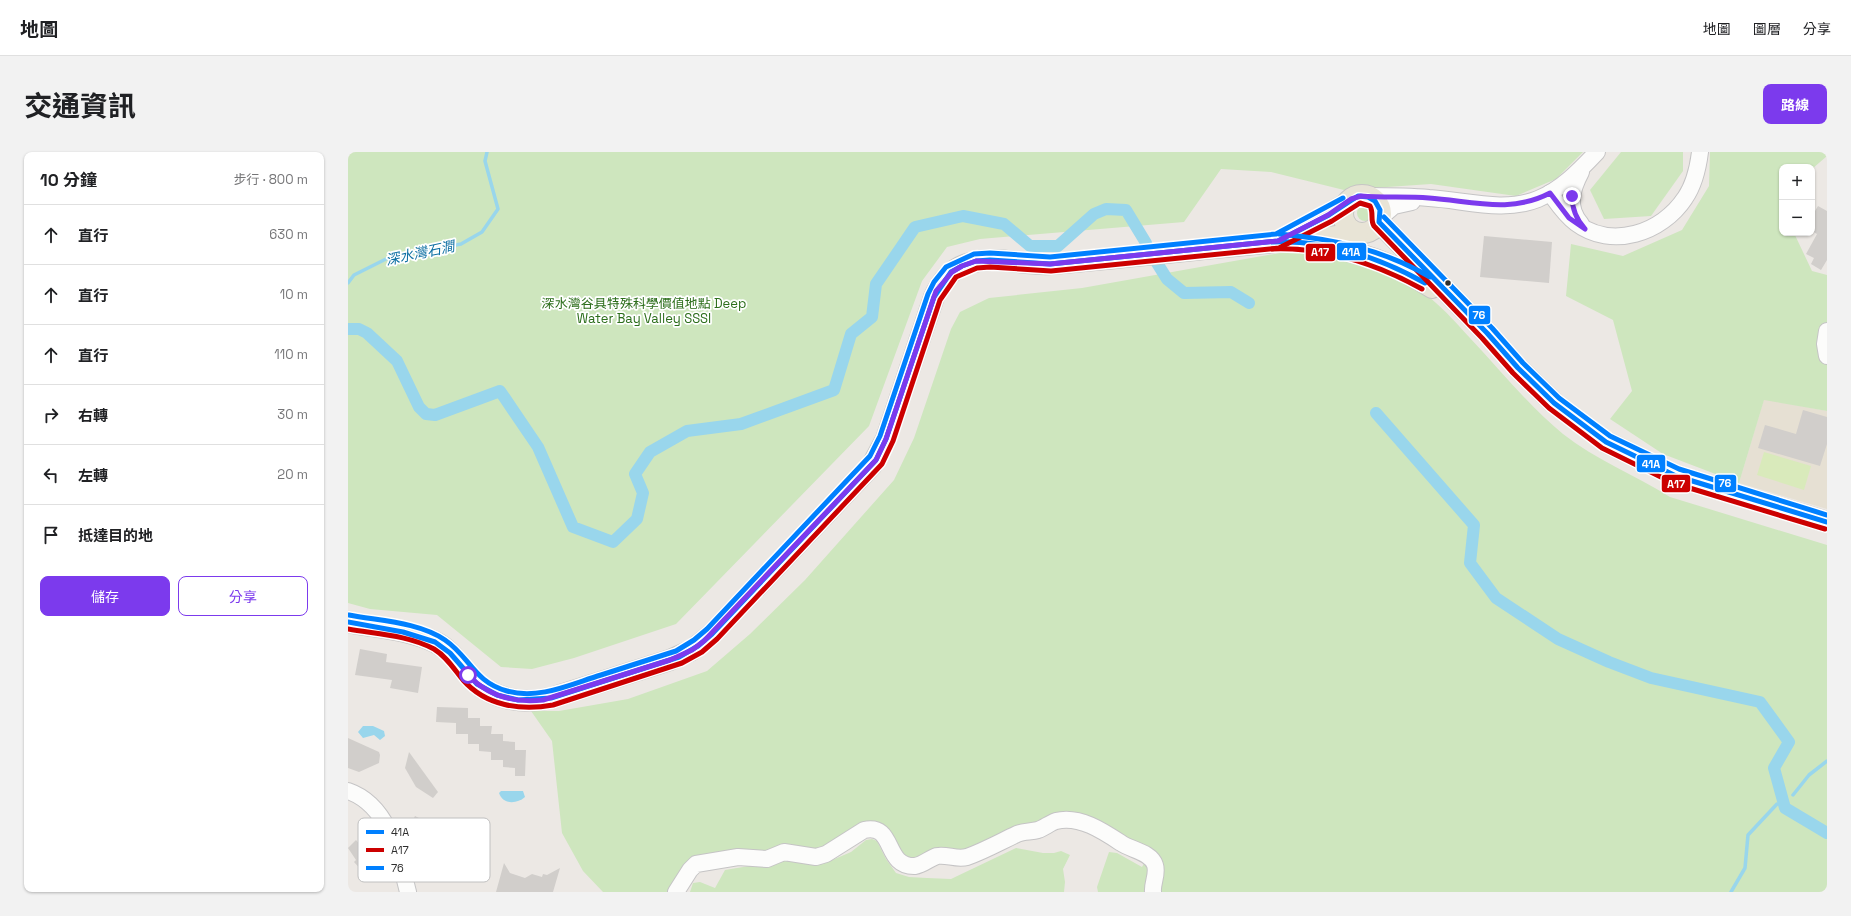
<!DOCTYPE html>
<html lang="zh-TW">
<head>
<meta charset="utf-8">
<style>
	:root { --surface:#fff; --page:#f2f2f2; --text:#202124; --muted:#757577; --line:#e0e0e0; --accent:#7c3aed }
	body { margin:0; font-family:"Space Grotesk","Noto Sans TC",sans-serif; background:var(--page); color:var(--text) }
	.controls { position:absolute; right:12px; top:12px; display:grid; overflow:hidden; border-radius:8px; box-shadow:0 1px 3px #0004 }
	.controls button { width:36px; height:36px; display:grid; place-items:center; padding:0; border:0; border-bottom:1px solid var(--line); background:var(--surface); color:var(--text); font:20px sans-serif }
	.stop { position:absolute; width:12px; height:12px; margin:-9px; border:3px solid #7c3aed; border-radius:50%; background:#fff }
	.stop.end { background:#7c3aed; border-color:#fff; box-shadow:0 1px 4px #0008 }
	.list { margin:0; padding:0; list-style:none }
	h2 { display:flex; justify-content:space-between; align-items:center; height:52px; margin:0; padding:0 16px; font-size:17px }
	h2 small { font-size:13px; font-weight:400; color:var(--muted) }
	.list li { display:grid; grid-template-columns:26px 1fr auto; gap:12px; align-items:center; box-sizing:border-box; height:60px; padding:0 16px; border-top:1px solid var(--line) }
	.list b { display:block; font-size:15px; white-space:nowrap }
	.list em { font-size:13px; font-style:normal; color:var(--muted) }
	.actions { display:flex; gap:8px; padding:12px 16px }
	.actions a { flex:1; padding:9px 0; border:1px solid var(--accent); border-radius:8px; text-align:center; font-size:14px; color:var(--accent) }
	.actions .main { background:var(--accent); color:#fff }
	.icon { flex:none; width:22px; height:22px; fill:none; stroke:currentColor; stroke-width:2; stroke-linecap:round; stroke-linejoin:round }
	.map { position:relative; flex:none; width:1479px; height:740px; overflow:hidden; border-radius:8px }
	header { display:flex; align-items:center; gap:24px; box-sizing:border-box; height:56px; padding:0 20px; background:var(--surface); border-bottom:1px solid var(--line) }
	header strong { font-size:19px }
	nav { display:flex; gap:22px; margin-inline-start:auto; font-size:14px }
	.intro { display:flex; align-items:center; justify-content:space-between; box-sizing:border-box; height:96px; padding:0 24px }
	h1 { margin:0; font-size:28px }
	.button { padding:10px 18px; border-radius:8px; background:var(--accent); color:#fff; font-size:14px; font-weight:700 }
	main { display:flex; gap:24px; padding:0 24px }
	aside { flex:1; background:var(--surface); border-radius:8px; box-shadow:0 1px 3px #0004 }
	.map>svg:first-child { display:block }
	.education { fill:#e6e0d3 }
	.green { fill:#cee6be }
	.pitch { fill:#d9eabb }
	.water { fill:#99d6ec }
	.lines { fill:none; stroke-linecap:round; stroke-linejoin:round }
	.stream { stroke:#99d6ec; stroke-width:3.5 }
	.canal { stroke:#99d6ec; stroke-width:12 }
	.building { fill:#d1cecb }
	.minor-casing { stroke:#c5c4c5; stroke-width:18 }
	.major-casing { stroke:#c6c5c4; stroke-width:22 }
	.minor { stroke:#fcfcfb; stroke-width:16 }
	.major { stroke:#e8e4d6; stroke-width:20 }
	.bus-1-casing { stroke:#fff; stroke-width:8 }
	.bus-2-casing { stroke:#fff; stroke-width:8 }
	.bus-3-casing { stroke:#fff; stroke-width:8 }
	.bus-1 { stroke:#0080ff; stroke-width:5 }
	.bus-2 { stroke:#c00; stroke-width:5 }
	.bus-3 { stroke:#0080ff; stroke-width:5 }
	.route { stroke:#7c3aed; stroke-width:5 }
	.bus-dot { fill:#2e2e2e; stroke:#fff; stroke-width:1.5 }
	.labels { text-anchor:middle; stroke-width:3.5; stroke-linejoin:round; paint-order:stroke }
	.park-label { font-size:13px; fill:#2c6e1b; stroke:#fff }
	.water-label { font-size:14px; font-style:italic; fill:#0d6fa3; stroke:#fff }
	.key { fill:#fff; stroke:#c0c0c0; stroke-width:1 }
	.key-label { font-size:11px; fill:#2e2e2e }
	.line-badge { stroke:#fff; stroke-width:1.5 }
	.badge-label { font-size:11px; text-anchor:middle; font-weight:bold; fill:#fff }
</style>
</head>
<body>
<header>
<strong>地圖</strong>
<nav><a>地圖</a><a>圖層</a><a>分享</a></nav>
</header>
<div class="intro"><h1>交通資訊</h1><a class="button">路線</a></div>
<main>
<aside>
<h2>10 分鐘<small>步行 · 800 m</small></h2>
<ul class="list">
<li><svg class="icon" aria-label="ahead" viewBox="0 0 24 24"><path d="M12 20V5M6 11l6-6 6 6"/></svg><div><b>直行</b></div><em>630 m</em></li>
<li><svg class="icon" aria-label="ahead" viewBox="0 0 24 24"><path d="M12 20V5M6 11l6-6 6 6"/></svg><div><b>直行</b></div><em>10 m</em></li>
<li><svg class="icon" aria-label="ahead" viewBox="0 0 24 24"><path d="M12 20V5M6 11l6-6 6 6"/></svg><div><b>直行</b></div><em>110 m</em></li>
<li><svg class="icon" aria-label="right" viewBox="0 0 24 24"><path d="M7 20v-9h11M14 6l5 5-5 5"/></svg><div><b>右轉</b></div><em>30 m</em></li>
<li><svg class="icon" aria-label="left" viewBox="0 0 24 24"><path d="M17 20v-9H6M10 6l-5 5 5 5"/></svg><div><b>左轉</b></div><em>20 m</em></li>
<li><svg class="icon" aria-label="arrive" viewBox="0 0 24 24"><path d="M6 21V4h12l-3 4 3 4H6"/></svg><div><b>抵達目的地</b></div></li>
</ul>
<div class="actions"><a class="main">儲存</a><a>分享</a></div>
</aside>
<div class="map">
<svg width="1479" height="740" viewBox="0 0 1479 740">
	<rect width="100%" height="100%" fill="#ece8e4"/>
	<path class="education" d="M1416,247L1479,259V357L1391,331Z"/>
	<g class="green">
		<path d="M0,0H1235L1208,27L1168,44L1083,32L996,38L923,20L873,17L836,70L632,87L599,95L574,129L521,274L328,472L226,506L184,517L153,515L89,463L22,457L0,451Z"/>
		<path d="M1273,0H1335V19L1303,64L1256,67L1242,38Z"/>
		<path d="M1362,0H1479V4L1464,17V15H1434V81H1446L1464,119L1479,123V259L1416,248L1391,331L1315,302L1262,267L1284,239L1265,168L1218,144L1223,92L1275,104L1334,78L1361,34Z"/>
		<circle cx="1017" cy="61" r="8"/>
		<path d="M960,96L1031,114L1054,131L1056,129C1085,144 1100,162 1122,186C1152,218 1181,254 1215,282C1248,308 1287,323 1322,345L1479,393V740H750L749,735L761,700L769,701L794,715L801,703L737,669L561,711L535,679L481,697L359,707L323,740H255L235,719L214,681L204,589L183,559H211L280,547L359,519L402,482L457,428L546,328L566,286L603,177L612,160L641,146L734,136Z"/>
		<path d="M524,687L529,689L538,707L548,721L561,725L579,726L603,727L668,696L695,701H706L713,699L722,703L715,717L717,730L716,740H342L345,731L352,730L367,736L377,718L419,711L431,707L482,709L503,700L518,688Z"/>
	</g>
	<path class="pitch" d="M1416,300L1463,314L1456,338L1409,323Z"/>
	<g class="water">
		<path d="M15,574H25L36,579L37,584L32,588L26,583L15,586L10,580Z"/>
		<path d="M153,639H175L177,645C169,652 155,653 151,641Z"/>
	</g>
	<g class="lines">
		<g class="stream">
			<path d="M0,131L6,123L42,105L113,92L134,80L150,57L137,9L139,0"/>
			<path d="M1445,643L1461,623L1479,609"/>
			<path d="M1383,740L1397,716L1400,683L1429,652"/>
		</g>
		<g class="canal">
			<path d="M809,111L819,127L836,141L883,140L901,151"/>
			<path d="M0,177H11L19,181L49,209L71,255L78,262L87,263L152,239L190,295L225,375L265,390L289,367L295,341L287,322L302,300L339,279L393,272L486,238L503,182L524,165L528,132L567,75L615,64L656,72L682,94H710L746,62L758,57L778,58L798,91"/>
			<path d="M1028,261L1126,373L1122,411L1148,446L1210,487L1261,510L1303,526L1412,550L1441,590L1426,616L1437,656L1479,681"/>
		</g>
	</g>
	<g class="building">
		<path d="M1470,54L1479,59V108L1473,118L1463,112L1466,106L1458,102L1469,82L1464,79V64Z"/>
		<path d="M1136,84L1204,90L1201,131L1132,125Z"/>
		<path d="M1455,258L1479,265V292L1472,314L1410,296L1417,273L1448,282Z"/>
		<path d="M12,497L39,502L38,510L74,515L70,541L42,536L44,528L7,523Z"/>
		<path d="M89,555L120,556V566H132V574H144L143,582H155V589L167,590V598H178L177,624H167V616L155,615V608H143V600L131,599V592H120V582H108V571L88,570Z"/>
		<path d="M0,586L31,600L32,603L31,611L11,620L0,616Z"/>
		<path d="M61,600L90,640L85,646L68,635L57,616Z"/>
		<path d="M67,664L79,670L77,674L84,678L82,682L87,685L80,698L71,693L74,686L66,681L68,678L62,674Z"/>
		<path d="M8,688L23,706L21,707L25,712L15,720L6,710L8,708L0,696Z"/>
		<path d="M156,711L162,721L177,726L184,722L194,725L195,722L199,723L212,716L205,740H148Z"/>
	</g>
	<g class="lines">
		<g class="minor-casing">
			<g id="minor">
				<path d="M1233,20C1224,37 1218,55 1233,72"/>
				<path d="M1202,41C1210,52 1217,63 1228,71C1264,98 1314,81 1337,46C1346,33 1350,16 1352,0"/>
				<path d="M1017,44C1038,44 1060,44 1081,46C1116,48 1156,61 1190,47C1214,37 1232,18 1249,0"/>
				<path d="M1032,66L1046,54L1064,50"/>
				<path d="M1479,179L1477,192L1479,204"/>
				<path d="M0,639C41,653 51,704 60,740"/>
				<path d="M328,740L342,718L348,712L390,705L419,707L436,700L468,705L478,702L516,678C548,671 535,715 567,714C575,713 582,706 589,704C599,702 608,708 619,705C636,699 652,690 669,682C675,679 683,680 690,678C696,676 702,671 708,669C731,663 755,679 773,691C783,698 803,700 807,713C810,722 804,731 805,740"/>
			</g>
		</g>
		<g class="major-casing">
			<g id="major">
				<circle cx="1014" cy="62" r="19"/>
				<path d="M1031,70L1139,181L1170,216L1206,251L1258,290L1328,324L1479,370"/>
				<path d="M938,86L998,52"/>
				<path d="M969,93C1010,99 1050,113 1084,136"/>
				<path d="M0,470C29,476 60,477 87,490C103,498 110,511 121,524C142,547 174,553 203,546L322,508L344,498L364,482L524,313L538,287L586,145C593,129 604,116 622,111C648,103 677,114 703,112C796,104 889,93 982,85L1010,81"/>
			</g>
		</g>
		<use href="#minor" class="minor"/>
		<use href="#major" class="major"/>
		<g class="bus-1-casing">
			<g id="bus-1">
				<path d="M924,90C979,88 1029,104 1077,131"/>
				<path d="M0,470L55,480L87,490L102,501L129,532L149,543L170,548L203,546L331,505L350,494L364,482L528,308L538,287L586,145L603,120L614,114L628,109L642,108L702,112L930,89L981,63L1010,44L1020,45L1027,49L1032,58L1031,70L1139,181L1170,216L1206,251L1258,290L1328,324L1479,370"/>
			</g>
		</g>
		<g class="bus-2-casing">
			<g id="bus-2">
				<path d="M924,97C978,95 1027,111 1074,137"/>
				<path d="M0,477C28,482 60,483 86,497C99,505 106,517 115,528C138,554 173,559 205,553L334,511L354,500L369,487L534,312L545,289L592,148L608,125L629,116L642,115L703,119L931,96L984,69L1012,51L1022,54C1026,61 1022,68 1026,74L1134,186L1165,221L1201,256L1254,296L1325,331L1477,377"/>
			</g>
		</g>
		<g class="bus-3-casing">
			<g id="bus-3">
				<path d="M1036,65L1144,176L1175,211L1211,246L1262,284L1331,317L1479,363"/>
				<path d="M931,82C985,87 1034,97 1082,125"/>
				<path d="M1,463C32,469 70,470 97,488C122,505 126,530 159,539C191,548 223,532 253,523C278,515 303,507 328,499L346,488L359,477L522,304L532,284L580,142L586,130L598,115L626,102L642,101L702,105L928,82L995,46"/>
			</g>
		</g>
		<use href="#bus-1" class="bus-1"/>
		<use href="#bus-2" class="bus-2"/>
		<use href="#bus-3" class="bus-3"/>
	</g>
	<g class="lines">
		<path class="route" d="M120,523C140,544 167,551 195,548L322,508L344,498L356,489L528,308L538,287L588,139L604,120L614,114L628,109L702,112L930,89L980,63L1003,47L1013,44C1036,46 1059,44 1081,46C1124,49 1162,62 1202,41L1221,66L1237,77C1228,67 1224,57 1224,44"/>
	</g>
	<circle class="bus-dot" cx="1100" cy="131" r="3.5"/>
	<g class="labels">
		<g class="park-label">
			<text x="296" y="156">深水灣谷具特殊科學價值地點 Deep<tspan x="296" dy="15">Water Bay Valley SSSI</tspan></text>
		</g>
		<g class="water-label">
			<text transform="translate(72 101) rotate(-12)" y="5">深水灣石澗</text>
		</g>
	</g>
	<rect x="10" y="666" width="132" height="64" rx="6" class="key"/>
	<rect x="18" y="678" width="18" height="4" fill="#0080ff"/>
	<rect x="18" y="696" width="18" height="4" fill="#c00"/>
	<rect x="18" y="714" width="18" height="4" fill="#0080ff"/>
	<g class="key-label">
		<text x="43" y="684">41A</text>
		<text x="43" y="702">A17</text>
		<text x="43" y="720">76</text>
	</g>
	<g class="line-badge">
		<rect x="988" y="90" width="31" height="19" rx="4" fill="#0080ff"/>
		<rect x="957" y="91" width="31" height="19" rx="4" fill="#c00"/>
		<rect x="1120" y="153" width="23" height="20" rx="4" fill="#0080ff"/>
		<rect x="1288" y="302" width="30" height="19" rx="4" fill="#0080ff"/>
		<rect x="1366" y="322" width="23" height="19" rx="4" fill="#0080ff"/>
		<rect x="1313" y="322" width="30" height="19" rx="4" fill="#c00"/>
	</g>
	<g class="badge-label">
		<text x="1003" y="104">41A</text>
		<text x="972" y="104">A17</text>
		<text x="1131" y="167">76</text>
		<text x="1303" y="316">41A</text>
		<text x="1377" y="335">76</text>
		<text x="1328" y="336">A17</text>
	</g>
</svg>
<div class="controls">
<button>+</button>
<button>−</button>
</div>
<div class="stop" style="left:120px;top:523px"></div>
<div class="stop end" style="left:1224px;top:44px"></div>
</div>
</main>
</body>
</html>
